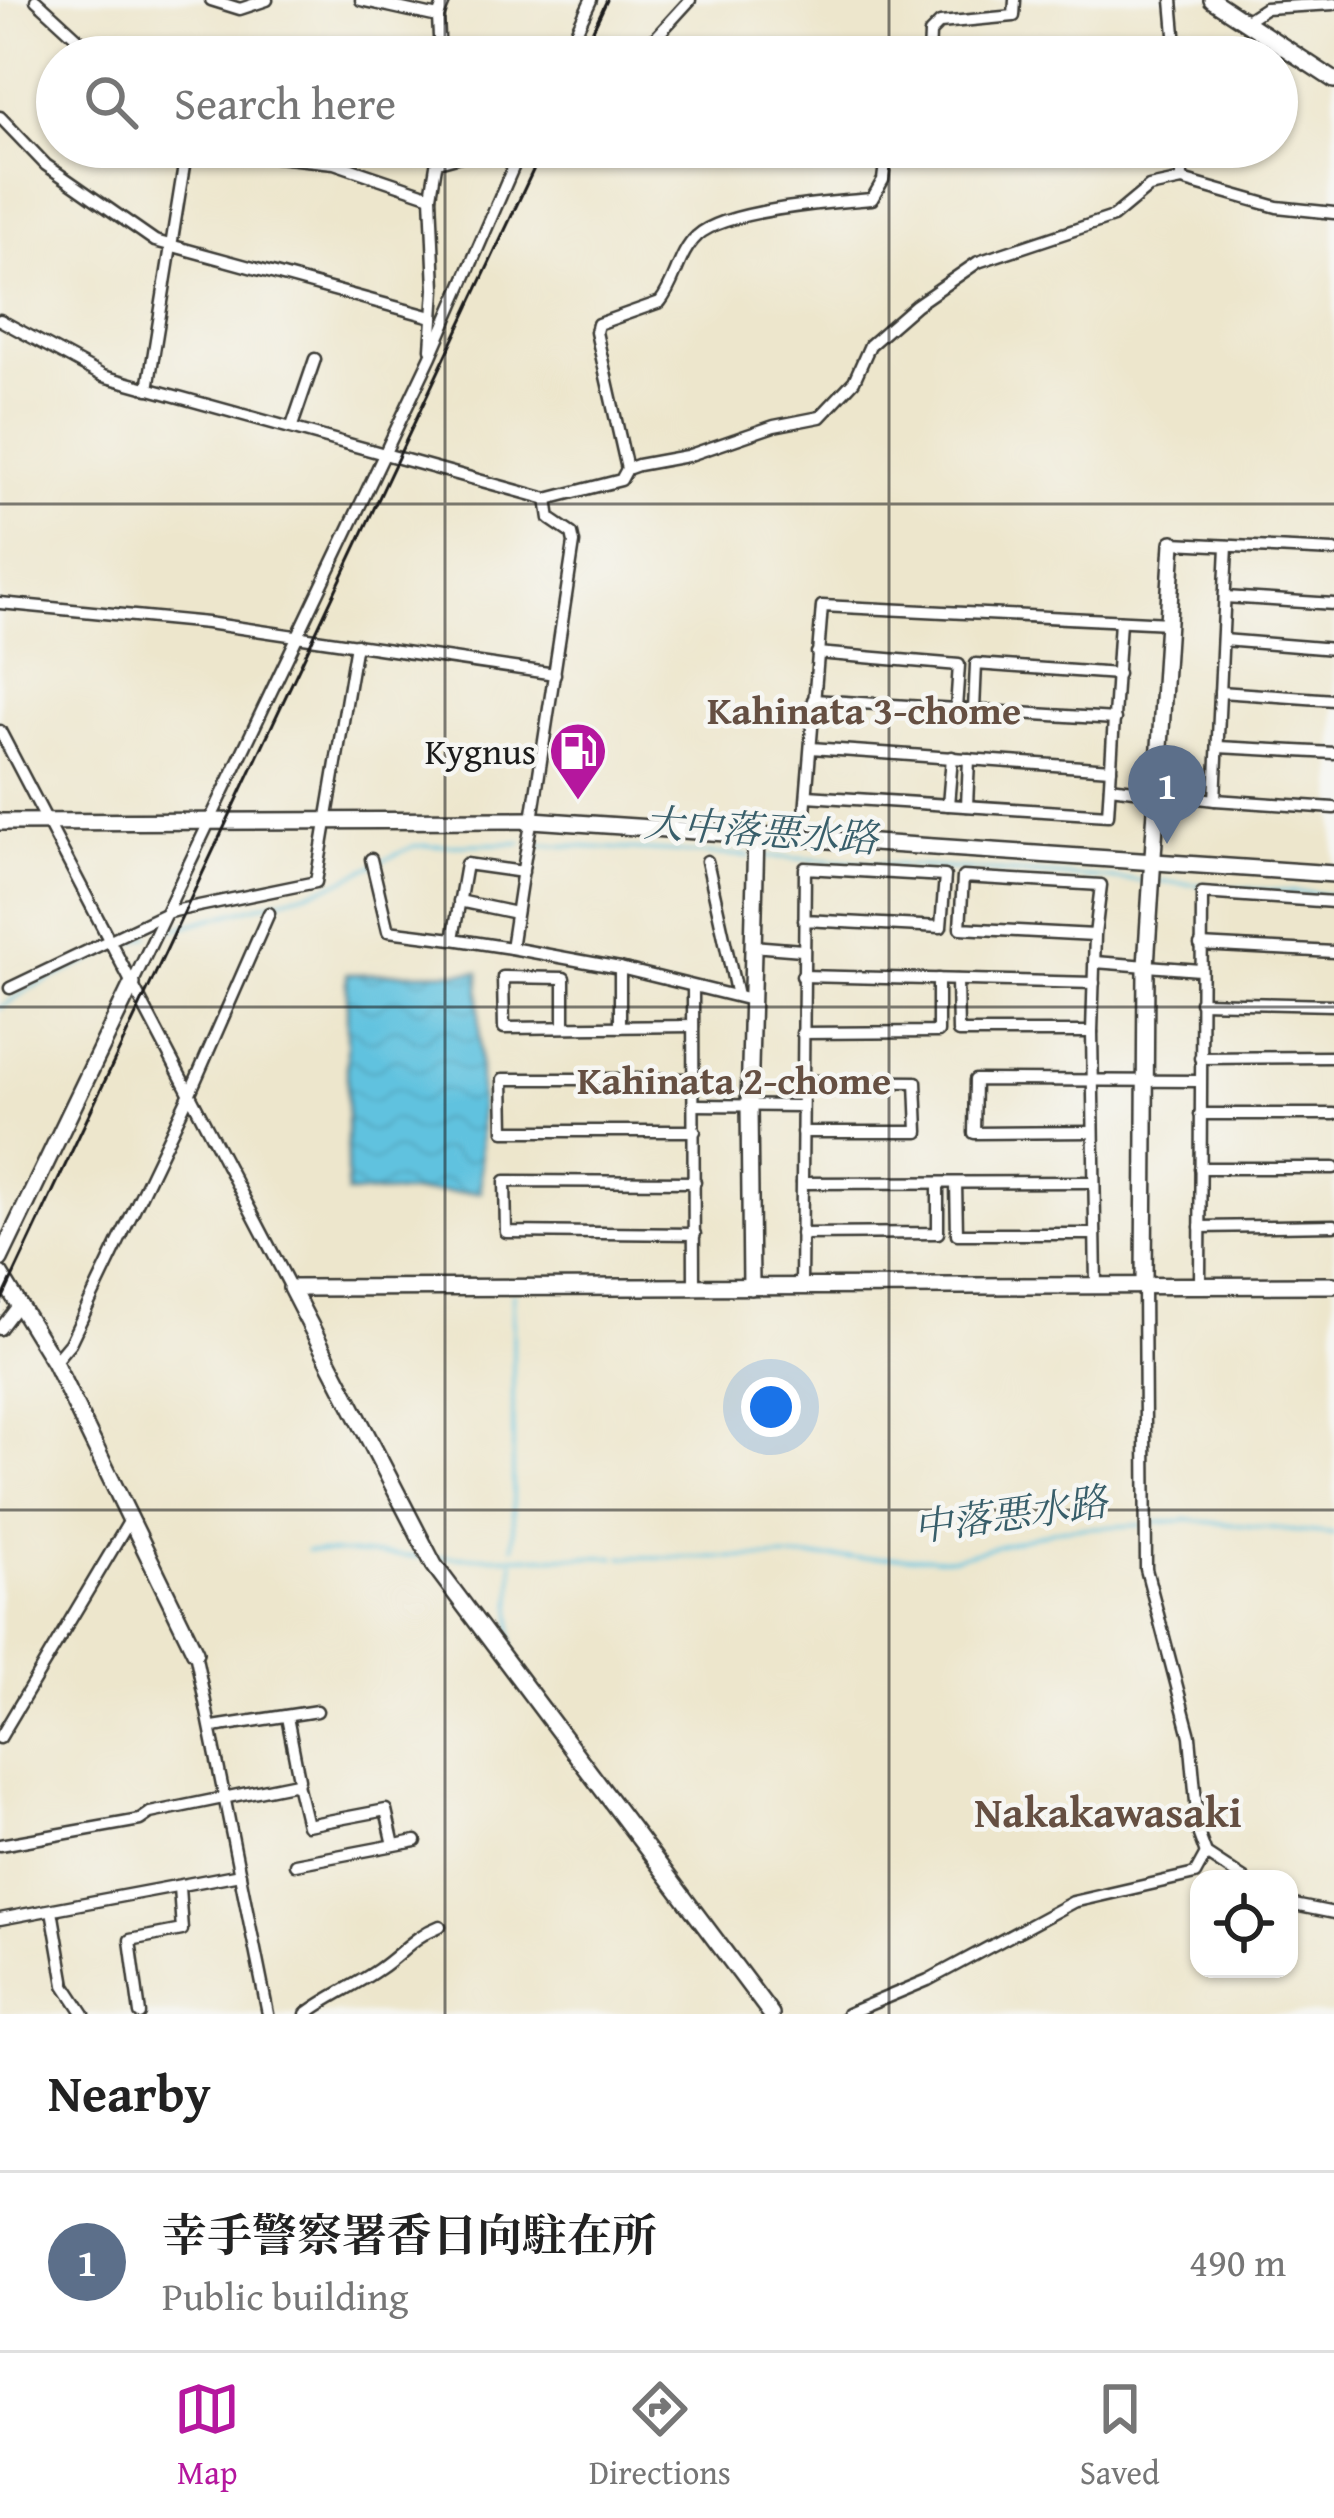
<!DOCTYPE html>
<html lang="en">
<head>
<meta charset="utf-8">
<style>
	:root { --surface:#fff; --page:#f6f6f6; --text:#222; --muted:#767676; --line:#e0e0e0; --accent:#b5179e }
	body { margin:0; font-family:"Gentium Book Plus","Noto Serif JP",serif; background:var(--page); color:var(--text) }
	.controls { position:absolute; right:36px; bottom:36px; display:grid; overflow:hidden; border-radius:24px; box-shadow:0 3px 9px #0004 }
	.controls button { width:108px; height:108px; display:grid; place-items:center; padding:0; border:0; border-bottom:3px solid var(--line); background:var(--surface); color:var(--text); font:60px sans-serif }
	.you { position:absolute; left:771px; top:1407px; width:42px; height:42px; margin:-30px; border:9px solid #fff; border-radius:50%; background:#1a73e8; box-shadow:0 0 0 18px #1a73e833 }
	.badge { display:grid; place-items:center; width:78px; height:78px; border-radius:50%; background:var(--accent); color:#fff; font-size:39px; font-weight:700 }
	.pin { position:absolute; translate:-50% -99px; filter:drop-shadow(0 3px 6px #0008) }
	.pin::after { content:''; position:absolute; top:63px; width:42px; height:36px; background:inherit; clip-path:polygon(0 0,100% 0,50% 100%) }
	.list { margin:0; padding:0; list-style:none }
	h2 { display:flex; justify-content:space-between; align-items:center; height:156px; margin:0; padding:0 48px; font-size:51px }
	h2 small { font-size:39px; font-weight:400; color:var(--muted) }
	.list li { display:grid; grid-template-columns:78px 1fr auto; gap:36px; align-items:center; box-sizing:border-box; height:180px; padding:0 48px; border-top:3px solid var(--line) }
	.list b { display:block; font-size:45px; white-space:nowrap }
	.list p { margin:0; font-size:39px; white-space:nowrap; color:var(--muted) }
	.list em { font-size:39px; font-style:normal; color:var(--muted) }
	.icon { flex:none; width:66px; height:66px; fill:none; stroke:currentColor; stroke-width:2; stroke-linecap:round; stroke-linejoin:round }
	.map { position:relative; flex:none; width:1334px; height:2014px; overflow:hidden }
	.search { position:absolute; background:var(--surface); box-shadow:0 3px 9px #0004; left:36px; right:36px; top:36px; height:132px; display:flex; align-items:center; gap:30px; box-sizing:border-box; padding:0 42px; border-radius:66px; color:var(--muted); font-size:45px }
	.sheet { height:336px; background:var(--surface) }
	nav { display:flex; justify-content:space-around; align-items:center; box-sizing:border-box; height:168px; border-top:3px solid var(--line); background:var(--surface); font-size:33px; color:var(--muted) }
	nav a { display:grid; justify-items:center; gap:6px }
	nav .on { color:var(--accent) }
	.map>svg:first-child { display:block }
	.water { fill:url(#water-waves); stroke:#3e6f7e; stroke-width:3 }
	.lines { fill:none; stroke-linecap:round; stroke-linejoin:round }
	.stream { stroke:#61c2df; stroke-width:3 }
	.street-casing { stroke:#3b3a36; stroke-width:15 }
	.secondary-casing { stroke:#3b3a36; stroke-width:20 }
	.street { stroke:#fff; stroke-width:10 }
	.secondary { stroke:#fff; stroke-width:15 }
	.rail { stroke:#1c1c1c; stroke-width:3 }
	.grid { fill:none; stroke:#1c1c1c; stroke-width:3; stroke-opacity:0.55 }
	.labels { text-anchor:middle; stroke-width:9; stroke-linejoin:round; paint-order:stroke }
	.poi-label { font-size:36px; fill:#1c1c1c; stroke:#f6f6f2; text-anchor:end }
	.neighbourhood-label { font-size:39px; font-weight:bold; fill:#654f42; stroke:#f6f6f2 }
	.water-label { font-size:39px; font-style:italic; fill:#385e6a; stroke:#f6f6f2 }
	.quarter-label { font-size:42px; font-weight:bold; fill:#654f42; stroke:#f6f6f2 }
</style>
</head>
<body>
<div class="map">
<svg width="1334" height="2014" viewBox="0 0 1334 2014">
	<defs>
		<pattern id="water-waves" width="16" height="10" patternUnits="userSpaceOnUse" patternTransform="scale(3)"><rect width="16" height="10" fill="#61c2df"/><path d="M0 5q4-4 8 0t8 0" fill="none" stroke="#54a6bf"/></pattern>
	</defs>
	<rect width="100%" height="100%" fill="#f6f6f2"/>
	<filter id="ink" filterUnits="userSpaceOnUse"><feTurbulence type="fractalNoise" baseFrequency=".00833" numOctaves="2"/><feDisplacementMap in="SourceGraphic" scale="24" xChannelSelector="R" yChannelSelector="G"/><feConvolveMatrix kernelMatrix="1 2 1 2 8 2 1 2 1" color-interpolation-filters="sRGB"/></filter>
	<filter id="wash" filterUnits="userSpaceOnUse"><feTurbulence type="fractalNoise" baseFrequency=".004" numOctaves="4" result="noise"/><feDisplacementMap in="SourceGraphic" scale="48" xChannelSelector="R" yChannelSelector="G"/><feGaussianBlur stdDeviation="2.7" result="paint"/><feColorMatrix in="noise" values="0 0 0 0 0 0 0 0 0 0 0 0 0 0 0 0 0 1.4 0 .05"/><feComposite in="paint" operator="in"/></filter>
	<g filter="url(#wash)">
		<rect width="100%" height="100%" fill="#ede6cc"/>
		<path class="water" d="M479,972L481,1192L347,1193V974Z"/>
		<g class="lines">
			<g class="stream">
				<path d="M532,844L750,856"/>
				<path d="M760,856L1145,881"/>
				<path d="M1161,882L1334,895"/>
				<path d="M164,932L332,885L414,846L522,843"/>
				<path d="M119,948L149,936"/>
				<path d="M0,1008L31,988L110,952"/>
				<path d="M1152,1523L1187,1520L1334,1534"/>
				<path d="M513,1547V1294"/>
				<path d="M307,1551L422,1557"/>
				<path d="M439,1557H615"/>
				<path d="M621,1557L955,1558L1061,1529L1142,1525"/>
				<path d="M512,1656L513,1562"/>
			</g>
		</g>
	</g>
	<g filter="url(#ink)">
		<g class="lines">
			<g class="street-casing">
				<g id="street">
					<path d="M36,0L98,57"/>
					<path d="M211,0L240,9L267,0"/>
					<path d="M361,0L438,17"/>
					<path d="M1172,0L1177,57"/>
					<path d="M1245,21L1265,8L1334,4"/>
					<path d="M440,57L438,17L445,0"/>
					<path d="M564,57L591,0"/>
					<path d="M638,57L690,0"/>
					<path d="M929,57L930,33L940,23L1014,16L1015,0"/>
					<path d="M0,117L46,165L155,241L432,317"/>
					<path d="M250,147L267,156L334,163L431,196L439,147"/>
					<path d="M1181,147L1182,180"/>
					<path d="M438,162L493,147"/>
					<path d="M0,320L103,376L547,499L621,480L627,469L638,465L687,456L774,426L820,417L854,381L870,345L916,305L978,262L1113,217L1149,187L1182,180L1277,207L1334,213"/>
					<path d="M431,349L435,289L431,196"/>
					<path d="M148,389L187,147"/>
					<path d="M292,426L315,359"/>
					<path d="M627,469L596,332L598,324L660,302C676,282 678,254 697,236C723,210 834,202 872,199L883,180L887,147"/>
					<path d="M1173,543L1334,551"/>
					<path d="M1225,597L1334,604"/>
					<path d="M0,603L207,623L555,674"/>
					<path d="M1223,640L1334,649"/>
					<path d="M817,653L959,665L956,709"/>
					<path d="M1220,692L1334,700"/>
					<path d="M813,700L1115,719"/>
					<path d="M974,710L976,664L1118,674"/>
					<path d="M0,731L291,1288"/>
					<path d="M1218,747L1334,753"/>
					<path d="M811,748L1111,769"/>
					<path d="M1110,787L1215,800L1334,808"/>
					<path d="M807,796L1108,815L1120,621"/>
					<path d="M1215,800L1227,546"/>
					<path d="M948,805L952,757"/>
					<path d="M967,806L969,759"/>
					<path d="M803,837L822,606L1169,623"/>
					<path d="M371,859L388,931L453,939"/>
					<path d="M707,861L737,996"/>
					<path d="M523,872L466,864L453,939L511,948C518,905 523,862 532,820L574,543L572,534L550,519L547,499"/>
					<path d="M459,901L516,913"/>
					<path d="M1095,935L1101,885L963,877L960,928L1095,935L1092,1032L1096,1285"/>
					<path d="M1200,945L1334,952"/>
					<path d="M752,946L802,950"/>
					<path d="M511,948L620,968L751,1000"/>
					<path d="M1095,962L1200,970"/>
					<path d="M620,968V1027"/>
					<path d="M802,976L1094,983"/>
					<path d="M957,980L958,1032H1092"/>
					<path d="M132,984L431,356L522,147"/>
					<path d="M693,987L694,1287"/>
					<path d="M10,988L169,912L316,882L356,644"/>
					<path d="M1200,1002L1334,1005"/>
					<path d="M564,1027V978L503,977L504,1028L693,1026"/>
					<path d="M802,1033L938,1032V979"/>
					<path d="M1200,1058L1334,1057"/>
					<path d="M694,1079H503L504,1131H695"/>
					<path d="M802,1081L916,1082L918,1132H802"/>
					<path d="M694,1105L802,1106"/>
					<path d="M1200,1114H1334"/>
					<path d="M1093,1132L974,1133L975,1080L1200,1081"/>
					<path d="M1200,1168H1334"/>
					<path d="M695,1182L505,1181L506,1232L695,1234"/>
					<path d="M802,1183L1094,1182"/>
					<path d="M956,1183L957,1234H1095"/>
					<path d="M1200,1227L1334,1225"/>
					<path d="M801,1234L938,1233V1183"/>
					<path d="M1144,1285L1146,1569L1190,1736L1199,1835L1206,1854L1244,1879"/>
					<path d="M1200,1285L1202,893L1334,902"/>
					<path d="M801,1286L805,868L945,876L941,927L804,920"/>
					<path d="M0,1329L19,1304"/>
					<path d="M54,1362L70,1343L190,1093L269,913"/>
					<path d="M195,1652L268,2014"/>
					<path d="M213,1727L317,1711"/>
					<path d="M0,1738L130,1520"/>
					<path d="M297,1783L307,1825L386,1810L394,1845"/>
					<path d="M0,1845L140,1820L150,1813L297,1783L299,1779L287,1717"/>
					<path d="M295,1864L416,1841"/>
					<path d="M1289,1904L1334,1913"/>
					<path d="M52,1910L65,1985L84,2014"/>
					<path d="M0,1919L240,1874"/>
					<path d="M140,2014L130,1940L182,1930L179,1887"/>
					<path d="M306,2014C329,1996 355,1986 379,1969C401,1954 414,1936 440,1926"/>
					<path d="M847,2014L928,1980L1073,1902L1195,1874L1206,1854"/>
				</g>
			</g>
			<g class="secondary-casing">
				<g id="secondary">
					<path d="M1212,0L1334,80"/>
					<path d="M0,822L532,820L1334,874"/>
					<path d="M0,1259L132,984"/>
					<path d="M0,1274L54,1362L195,1652"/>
					<path d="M1144,1285L1146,966L1173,543"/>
					<path d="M751,1287L749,1106L756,834"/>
					<path d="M771,2014L434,1565L291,1288L1334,1285"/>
				</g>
			</g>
			<use href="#street" class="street"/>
			<use href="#secondary" class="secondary"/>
			<g class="rail">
				<path d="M580,57L607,0"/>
				<path d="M0,1304L544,147"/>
			</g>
		</g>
	</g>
	<path class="grid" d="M445,0V57M889,0V57M445,147V2014M889,147V2014M0,504H1334M0,1007H1334M0,1510H1334"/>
	<defs>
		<g id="fuel-pin" transform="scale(3)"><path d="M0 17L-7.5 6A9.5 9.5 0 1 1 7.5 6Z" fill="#b5179e" stroke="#f6f6f2"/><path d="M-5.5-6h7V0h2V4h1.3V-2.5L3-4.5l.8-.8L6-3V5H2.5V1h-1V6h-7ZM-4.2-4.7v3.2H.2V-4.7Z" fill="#fff"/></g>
	</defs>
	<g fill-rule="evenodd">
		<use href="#fuel-pin" x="578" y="751"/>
	</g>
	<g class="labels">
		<g class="poi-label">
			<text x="536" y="764">Kygnus</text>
		</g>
		<g class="neighbourhood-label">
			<text x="864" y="724">Kahinata 3-chome</text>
			<text x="734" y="1094">Kahinata 2-chome</text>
		</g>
		<g class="water-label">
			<text transform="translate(761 830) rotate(4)" y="14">大中落悪水路</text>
			<text transform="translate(1010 1514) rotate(-8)" y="14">中落悪水路</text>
		</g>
		<g class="quarter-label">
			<text x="1108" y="1827">Nakakawasaki</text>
		</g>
	</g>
</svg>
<div class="controls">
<button><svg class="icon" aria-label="locate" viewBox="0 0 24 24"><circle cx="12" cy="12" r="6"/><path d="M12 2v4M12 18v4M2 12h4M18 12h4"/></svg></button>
</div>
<div class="you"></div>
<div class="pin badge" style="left:1167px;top:844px;background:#5c6f8a">1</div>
<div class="search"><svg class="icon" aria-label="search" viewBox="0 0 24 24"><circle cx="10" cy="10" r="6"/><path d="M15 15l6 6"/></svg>Search here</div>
</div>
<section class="sheet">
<h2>Nearby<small></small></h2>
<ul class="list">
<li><span class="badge" style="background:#5c6f8a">1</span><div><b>幸手警察署香日向駐在所</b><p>Public building</p></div><em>490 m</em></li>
</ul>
</section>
<nav>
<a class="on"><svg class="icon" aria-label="map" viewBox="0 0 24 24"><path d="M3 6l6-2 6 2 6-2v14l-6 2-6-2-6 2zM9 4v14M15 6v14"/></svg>Map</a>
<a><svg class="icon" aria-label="directions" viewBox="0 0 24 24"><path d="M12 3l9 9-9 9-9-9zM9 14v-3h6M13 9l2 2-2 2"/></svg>Directions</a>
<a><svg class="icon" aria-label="saved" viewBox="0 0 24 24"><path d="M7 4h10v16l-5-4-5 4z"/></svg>Saved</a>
</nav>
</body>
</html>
